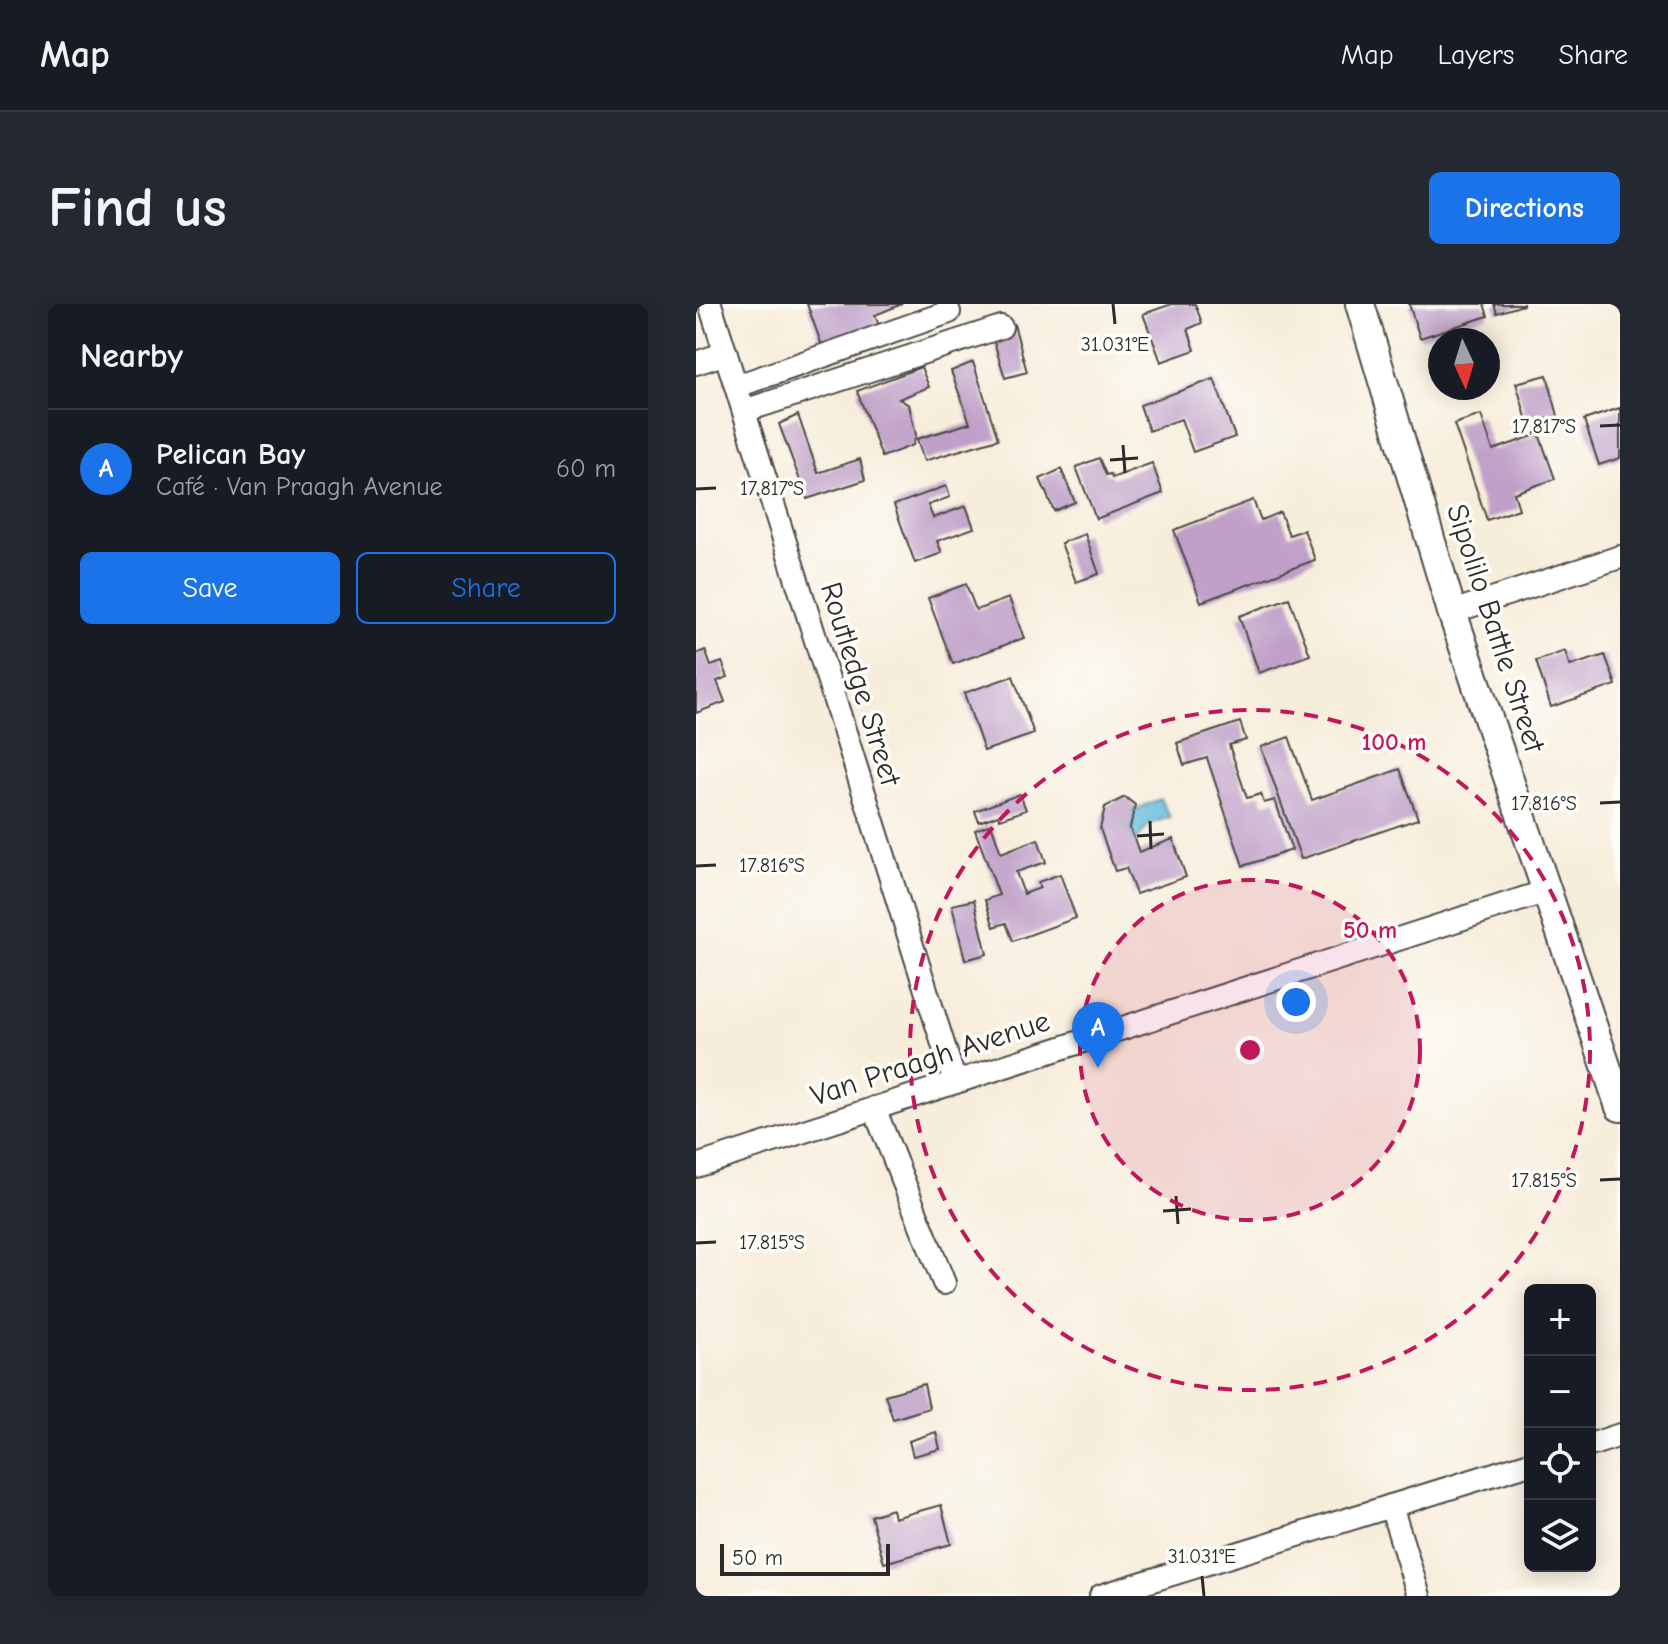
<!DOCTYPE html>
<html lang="en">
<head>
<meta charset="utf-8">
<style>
	:root { --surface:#171b24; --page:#242831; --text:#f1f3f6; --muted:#9ea1a6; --line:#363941; --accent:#1a73e8 }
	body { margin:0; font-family:"Comic Neue",sans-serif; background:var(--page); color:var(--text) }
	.controls { position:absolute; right:24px; bottom:24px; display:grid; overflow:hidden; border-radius:12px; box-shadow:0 4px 20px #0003 }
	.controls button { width:72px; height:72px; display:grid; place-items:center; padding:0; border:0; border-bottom:2px solid var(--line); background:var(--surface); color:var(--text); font:40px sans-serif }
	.compass { position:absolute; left:732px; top:24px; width:72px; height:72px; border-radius:50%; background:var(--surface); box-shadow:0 4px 20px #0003; rotate:176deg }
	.scale { position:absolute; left:24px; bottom:20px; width:170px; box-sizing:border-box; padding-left:8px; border:4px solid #2b2b2b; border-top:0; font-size:22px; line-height:28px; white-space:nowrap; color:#2b2b2b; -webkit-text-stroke:6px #fdfcf7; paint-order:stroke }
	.you { position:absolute; left:600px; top:698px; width:28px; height:28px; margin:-20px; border:6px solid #fff; border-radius:50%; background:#1a73e8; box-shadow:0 0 0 12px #1a73e833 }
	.badge { display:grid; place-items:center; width:52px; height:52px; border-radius:50%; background:var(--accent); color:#fff; font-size:26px; font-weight:700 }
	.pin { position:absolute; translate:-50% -66px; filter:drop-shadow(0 2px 4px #0008) }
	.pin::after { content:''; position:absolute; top:42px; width:28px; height:24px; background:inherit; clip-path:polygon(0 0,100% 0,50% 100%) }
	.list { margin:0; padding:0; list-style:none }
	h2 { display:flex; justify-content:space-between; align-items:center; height:104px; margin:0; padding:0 32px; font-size:34px }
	h2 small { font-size:26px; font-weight:400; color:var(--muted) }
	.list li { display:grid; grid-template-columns:52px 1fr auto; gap:24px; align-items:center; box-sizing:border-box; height:120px; padding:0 32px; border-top:2px solid var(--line) }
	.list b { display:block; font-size:30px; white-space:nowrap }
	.list p { margin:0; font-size:26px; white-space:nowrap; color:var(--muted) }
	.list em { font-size:26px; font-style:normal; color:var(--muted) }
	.actions { display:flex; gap:16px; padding:24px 32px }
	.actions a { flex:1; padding:18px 0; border:2px solid var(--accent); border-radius:12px; text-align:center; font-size:28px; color:var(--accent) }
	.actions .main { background:var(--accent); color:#fff }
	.icon { flex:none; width:44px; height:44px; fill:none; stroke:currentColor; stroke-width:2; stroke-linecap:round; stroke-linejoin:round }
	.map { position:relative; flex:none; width:924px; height:1292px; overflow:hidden; border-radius:12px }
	header { display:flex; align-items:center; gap:48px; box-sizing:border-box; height:112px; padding:0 40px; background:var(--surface); border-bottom:2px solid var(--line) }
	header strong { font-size:38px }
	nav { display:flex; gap:44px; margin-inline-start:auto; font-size:28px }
	.intro { display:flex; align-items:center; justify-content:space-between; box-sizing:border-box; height:192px; padding:0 48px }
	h1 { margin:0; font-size:56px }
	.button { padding:20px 36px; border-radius:12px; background:var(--accent); color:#fff; font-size:28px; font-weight:700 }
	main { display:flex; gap:48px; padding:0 48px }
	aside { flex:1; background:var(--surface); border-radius:12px; box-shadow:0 4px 20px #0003 }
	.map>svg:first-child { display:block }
	.water { fill:#5fbadc; stroke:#457284; stroke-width:2 }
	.building { fill:#c0a0c8 }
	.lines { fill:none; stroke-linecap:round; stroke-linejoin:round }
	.minor-casing { stroke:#4a4845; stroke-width:26 }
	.major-casing { stroke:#4a4845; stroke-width:32 }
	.minor { stroke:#fff; stroke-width:22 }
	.major { stroke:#fff; stroke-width:28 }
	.ticks { fill:none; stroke:#2b2b2b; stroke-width:3 }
	.ring { fill:none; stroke:#c2185b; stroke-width:4; stroke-dasharray:14 10 }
	.labels { text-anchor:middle; stroke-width:7; stroke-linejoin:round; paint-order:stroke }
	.street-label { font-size:30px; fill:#2b2b2b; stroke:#fdfcf7 }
	.ticks-label { font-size:20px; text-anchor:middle; fill:#2b2b2b; stroke:#fdfcf7; stroke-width:7; stroke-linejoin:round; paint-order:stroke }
	.centre { fill:#c2185b; stroke:#fdfcf7; stroke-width:4 }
	.ring-label { font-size:24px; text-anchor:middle; font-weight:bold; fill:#c2185b; stroke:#fdfcf7; stroke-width:7; stroke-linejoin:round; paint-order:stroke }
</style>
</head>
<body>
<header>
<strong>Map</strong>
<nav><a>Map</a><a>Layers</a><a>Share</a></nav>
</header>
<div class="intro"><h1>Find us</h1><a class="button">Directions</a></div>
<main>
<aside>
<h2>Nearby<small></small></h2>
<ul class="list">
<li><span class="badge">A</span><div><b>Pelican Bay</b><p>Café · Van Praagh Avenue</p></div><em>60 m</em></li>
</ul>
<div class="actions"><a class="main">Save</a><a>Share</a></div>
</aside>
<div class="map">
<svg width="924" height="1292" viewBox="0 0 924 1292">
	<rect width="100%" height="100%" fill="#fdfcf7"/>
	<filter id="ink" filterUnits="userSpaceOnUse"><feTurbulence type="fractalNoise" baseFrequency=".0125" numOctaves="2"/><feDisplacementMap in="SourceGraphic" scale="16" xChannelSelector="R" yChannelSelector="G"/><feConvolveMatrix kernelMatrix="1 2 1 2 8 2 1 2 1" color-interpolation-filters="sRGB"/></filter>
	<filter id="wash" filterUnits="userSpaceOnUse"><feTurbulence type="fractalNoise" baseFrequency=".006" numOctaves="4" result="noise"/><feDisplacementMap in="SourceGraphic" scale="32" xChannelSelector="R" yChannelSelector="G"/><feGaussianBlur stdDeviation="1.8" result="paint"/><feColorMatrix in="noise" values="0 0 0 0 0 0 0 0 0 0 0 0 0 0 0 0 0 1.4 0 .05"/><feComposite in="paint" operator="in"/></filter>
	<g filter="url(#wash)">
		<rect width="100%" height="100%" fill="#f7eddb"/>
		<path class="water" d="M464,495L474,513L453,520L439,538L434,524L438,506Z"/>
		<g id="blocks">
			<g class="building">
				<path d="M111,0H206L179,11L185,28L129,50Z"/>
				<path d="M476,0H499L506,19L492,25L499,46L465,58L447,10Z"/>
				<path d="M713,0H788L792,12L724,34Z"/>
				<path d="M798,0H827V1L801,9Z"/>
				<path d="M318,20L331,68L309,74L295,28Z"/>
				<path d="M277,58L302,135L228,157L221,135L274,119L255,67Z"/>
				<path d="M225,63L233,83L203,95L213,101L220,131L217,141L186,153L161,87Z"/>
				<path d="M851,71L862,112L832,120L820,79Z"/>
				<path d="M518,75L539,133L497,148L485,115L453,127L444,101Z"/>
				<path d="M924,104V154L903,161L888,116Z"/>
				<path d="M102,111L122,169L164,155L169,176L111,195L83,120Z"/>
				<path d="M785,111L797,146L843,130L859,175L818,189L823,205L791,216L758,120Z"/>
				<path d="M403,154L410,171L414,170L416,174L456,159L467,189L400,215L380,163Z"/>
				<path d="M365,165L379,198L358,207L344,175Z"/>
				<path d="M250,182L254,193L232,201L237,214L270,202L278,224L241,237L246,249L219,259L198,201Z"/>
				<path d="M557,196L565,216L584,208L593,231L608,226L619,256L505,298L478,226Z"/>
				<path d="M389,230L403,270L380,278L365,239Z"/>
				<path d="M270,280L280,306L313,294L328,334L257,360L232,294Z"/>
				<path d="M593,294L614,351L563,369L543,312Z"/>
				<path d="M9,346L15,362L26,358L32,373L21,377L29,398L0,409V350Z"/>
				<path d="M869,347L874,362L909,351L920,381L855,403L840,357Z"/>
				<path d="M317,372L338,430L288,447L268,389Z"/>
				<path d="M544,418L550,436L533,441L551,494L565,490L568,499L579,496L596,546L547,562L511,454L488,461L481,439Z"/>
				<path d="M593,433L616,496L704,465L722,515L605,555L565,443Z"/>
				<path d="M324,490L330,506L304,515L302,511L283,518L279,507Z"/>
				<path d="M429,493L439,501L434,524L443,548L477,535L490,573L440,590L430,564L419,567L404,525L409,503Z"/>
				<path d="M295,520L305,549L342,535L350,558L320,568L328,590L344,584L342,578L364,570L380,614L317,637L310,619L298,623L289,596L303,591L279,526Z"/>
				<path d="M278,596L291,650L269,656L256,601Z"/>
				<path d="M228,1080L233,1104L197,1115L189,1091Z"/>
				<path d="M240,1128L244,1145L217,1152L213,1137Z"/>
				<path d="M245,1201L255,1240L188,1259L175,1212L196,1205L198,1214Z"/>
			</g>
		</g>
	</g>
	<g filter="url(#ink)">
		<use href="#blocks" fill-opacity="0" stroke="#4a4845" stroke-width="2"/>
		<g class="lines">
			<g class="minor-casing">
				<g id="minor">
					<path d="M14,0L259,778"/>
					<path d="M0,59L30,49"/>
					<path d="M41,82L253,8"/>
					<path d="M48,107L305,23"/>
					<path d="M756,308L924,253"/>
					<path d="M178,804L248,979"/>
					<path d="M0,862L851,587"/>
					<path d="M894,1141L924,1131"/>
					<path d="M695,1202L723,1292"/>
					<path d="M405,1292L834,1159"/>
				</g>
			</g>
			<g class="major-casing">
				<path id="major" d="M664,0L756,308L924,803"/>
			</g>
			<use href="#minor" class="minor"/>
			<use href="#major" class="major"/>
		</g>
	</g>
	<path class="ticks" d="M417,0L419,20M904,122L924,121M427,141L429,169M414,156L442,154M0,185L20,184M904,499L924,498M454,517L455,545M441,532L468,530M0,562L20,561M904,876L924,875M480,892L482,920M467,907L495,905M0,939L20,938M506,1272L508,1292"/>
	<circle cx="554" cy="746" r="170" fill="#c2185b" fill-opacity=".12"/>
	<g class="ring">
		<circle cx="554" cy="746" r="170"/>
		<circle cx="554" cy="746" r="340"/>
	</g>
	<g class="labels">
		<g class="street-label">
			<text transform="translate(800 324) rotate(72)" y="10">Sipolilo Battle Street</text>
			<text transform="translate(165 380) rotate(73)" y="10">Routledge Street</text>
			<text transform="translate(234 754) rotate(-18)" y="10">Van Praagh Avenue</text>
		</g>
	</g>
	<g class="ticks-label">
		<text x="419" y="47">31.031°E</text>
		<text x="848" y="129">17.817°S</text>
		<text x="76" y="191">17.817°S</text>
		<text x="848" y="506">17.816°S</text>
		<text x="76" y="568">17.816°S</text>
		<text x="848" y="883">17.815°S</text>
		<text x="76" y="945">17.815°S</text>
		<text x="506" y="1259">31.031°E</text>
	</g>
	<circle cx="554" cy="746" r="12" class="centre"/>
	<g class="ring-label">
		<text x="698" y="446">100 m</text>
		<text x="674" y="634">50 m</text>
	</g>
</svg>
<div class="controls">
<button>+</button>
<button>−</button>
<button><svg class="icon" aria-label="locate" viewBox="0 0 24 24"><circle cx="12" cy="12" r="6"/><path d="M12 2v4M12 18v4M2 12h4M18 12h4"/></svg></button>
<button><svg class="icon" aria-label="layers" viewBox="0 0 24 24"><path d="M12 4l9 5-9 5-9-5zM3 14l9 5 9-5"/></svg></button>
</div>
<svg class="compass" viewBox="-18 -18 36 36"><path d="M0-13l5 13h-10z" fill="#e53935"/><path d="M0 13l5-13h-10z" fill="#9ea1a6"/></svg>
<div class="scale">50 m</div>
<div class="you"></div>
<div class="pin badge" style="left:402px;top:764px">A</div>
</div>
</main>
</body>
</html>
